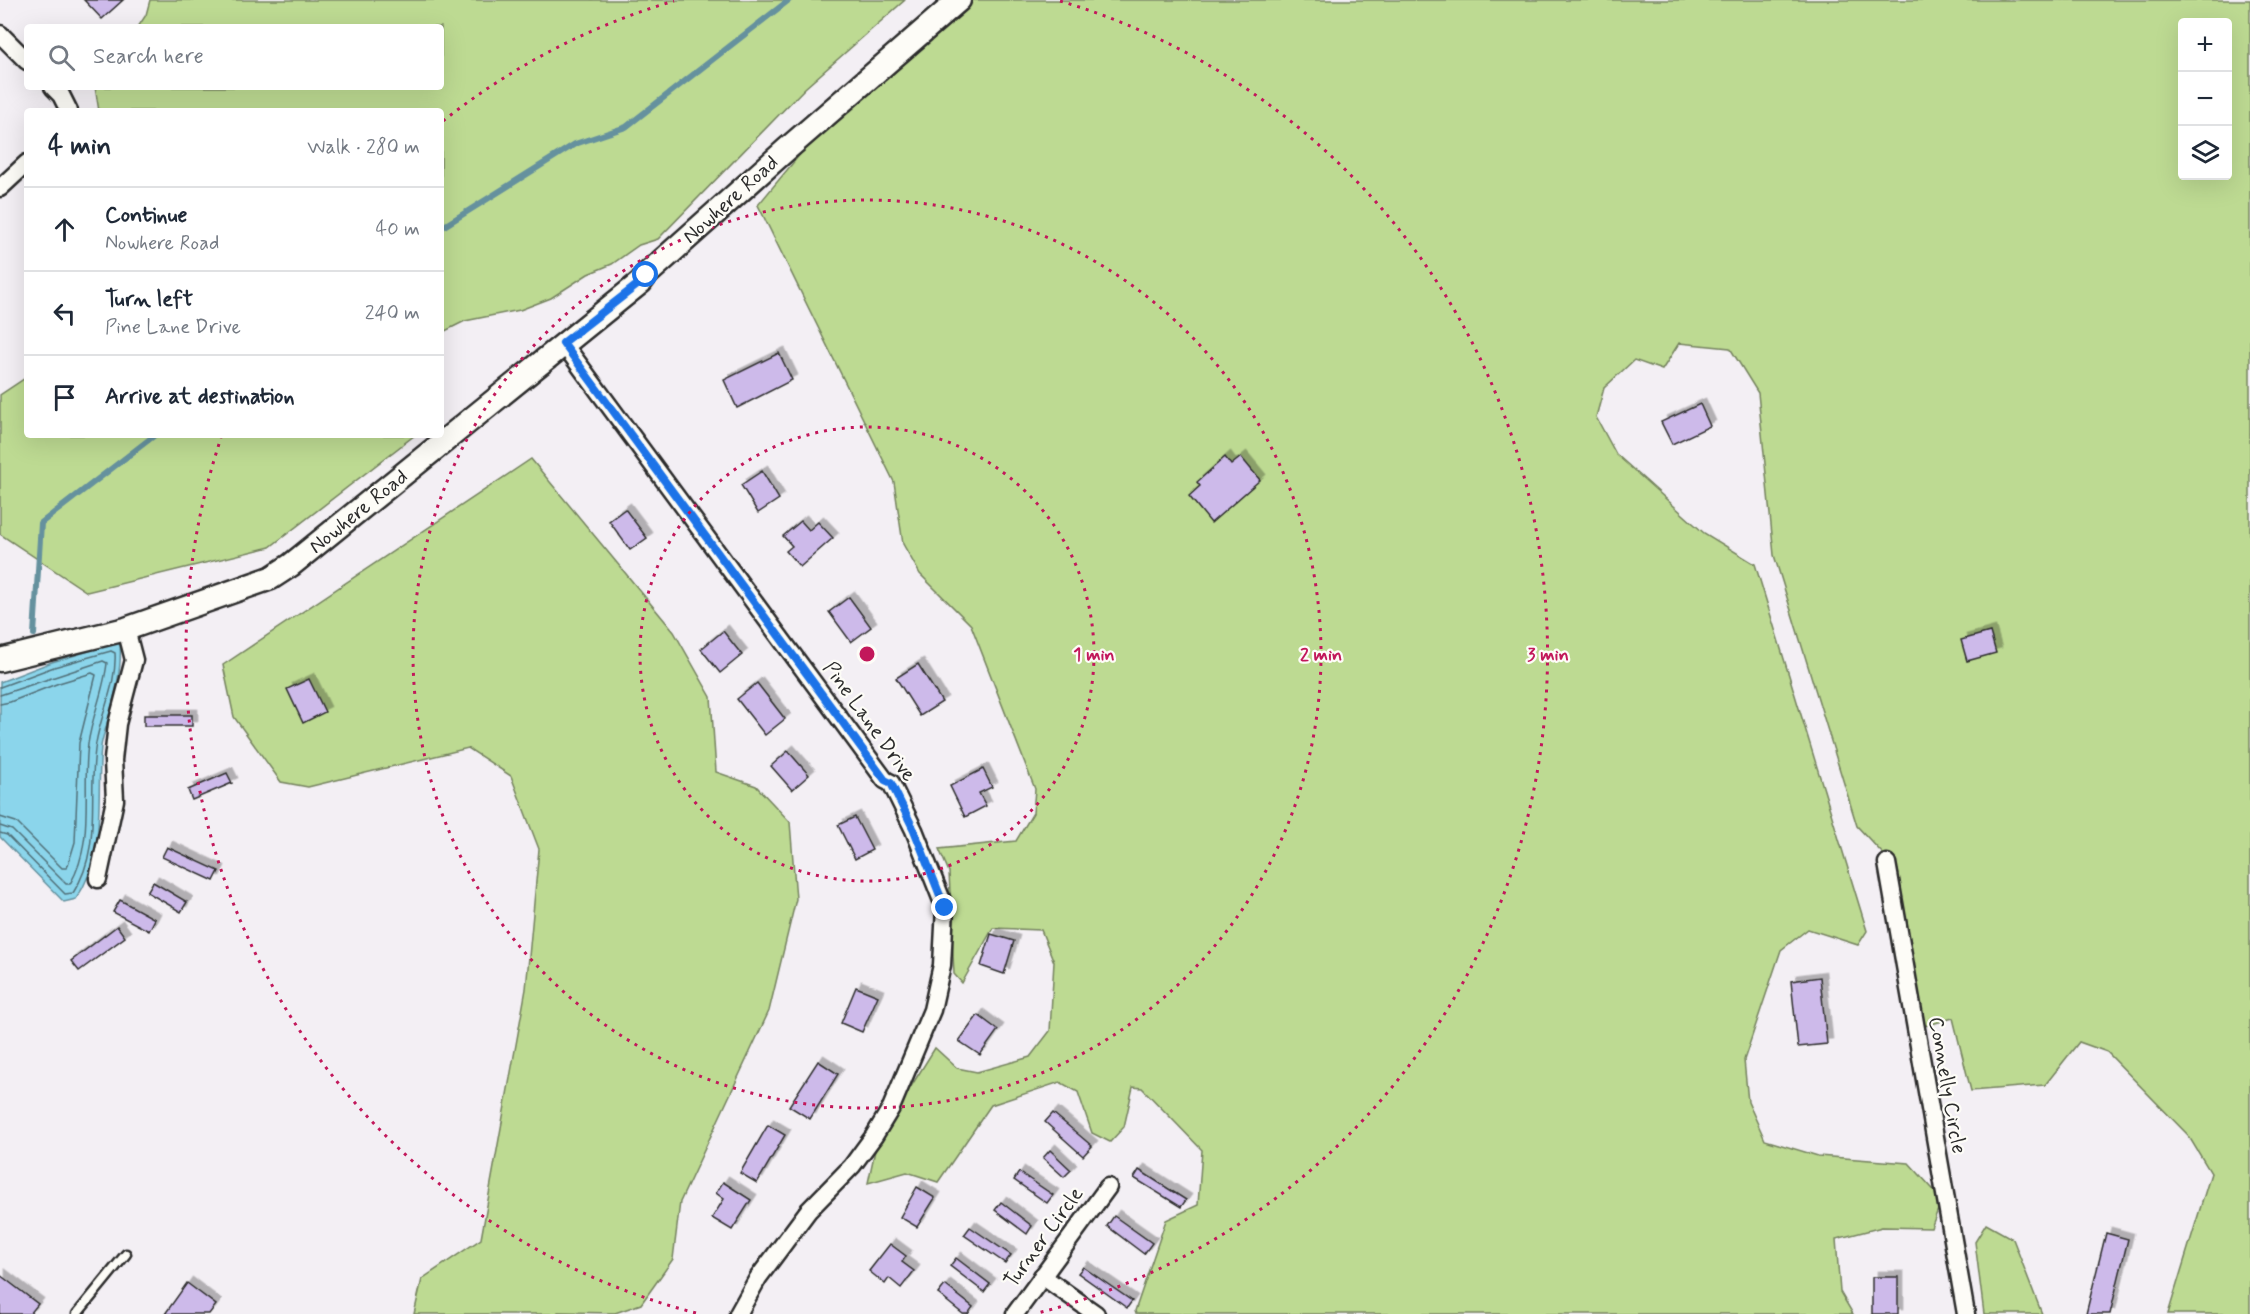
<!DOCTYPE html>
<html lang="en">
<head>
<meta charset="utf-8">
<style>
	:root { --surface:#fff; --page:#f2f2f3; --text:#1f2937; --muted:#747a83; --line:#e0e1e3 }
	body { margin:0; font-family:Mynerve,sans-serif; background:var(--page); color:var(--text) }
	.controls { position:absolute; right:18px; top:18px; display:grid; overflow:hidden; border-radius:6px; box-shadow:0 6px 24px #0002 }
	.controls button { width:54px; height:54px; display:grid; place-items:center; padding:0; border:0; border-bottom:2px solid var(--line); background:var(--surface); color:var(--text); font:30px sans-serif }
	.stop { position:absolute; width:18px; height:18px; margin:-14px; border:4px solid #1a73e8; border-radius:50%; background:#fff }
	.stop.end { background:#1a73e8; border-color:#fff; box-shadow:0 2px 6px #0008 }
	.list { margin:0; padding:0; list-style:none }
	h2 { display:flex; justify-content:space-between; align-items:center; height:78px; margin:0; padding:0 24px; font-size:26px }
	h2 small { font-size:20px; font-weight:400; color:var(--muted) }
	.list li { display:grid; grid-template-columns:39px 1fr auto; gap:18px; align-items:center; box-sizing:border-box; height:84px; padding:0 24px; border-top:2px solid var(--line) }
	.list b { display:block; font-size:22px; white-space:nowrap }
	.list p { margin:0; font-size:20px; white-space:nowrap; color:var(--muted) }
	.list em { font-size:20px; font-style:normal; color:var(--muted) }
	.icon { flex:none; width:33px; height:33px; fill:none; stroke:currentColor; stroke-width:2; stroke-linecap:round; stroke-linejoin:round }
	.map { position:relative; flex:none; width:2250px; height:1314px; overflow:hidden }
	.search { position:absolute; background:var(--surface); box-shadow:0 6px 24px #0002; left:24px; top:24px; width:420px; height:66px; display:flex; align-items:center; gap:15px; box-sizing:border-box; padding:0 21px; border-radius:6px; color:var(--muted); font-size:22px }
	.panel { position:absolute; background:var(--surface); box-shadow:0 6px 24px #0002; left:24px; top:108px; width:420px; height:330px; border-radius:6px }
	.map>svg:first-child { display:block }
	.green { fill:#bdda92; stroke:#74825e; stroke-width:1.5; fill-rule:evenodd }
	.water { fill:#8bd5eb; stroke:#65919e; stroke-width:1.5 }
	.lines { fill:none; stroke-linecap:round; stroke-linejoin:round }
	.shore { stroke:#516f78; stroke-width:1.5 }
	.stream { stroke:#65919e; stroke-width:6 }
	.building { fill:#cdbaea; stroke:#2b2b2b; stroke-width:1.5; filter:url(#shadow) }
	.lane-casing { stroke:#2b2b2b; stroke-width:13 }
	.street-casing { stroke:#2b2b2b; stroke-width:21 }
	.secondary-casing { stroke:#2b2b2b; stroke-width:27 }
	.lane { stroke:#fdfcf7; stroke-width:8 }
	.street { stroke:#fdfcf7; stroke-width:16 }
	.secondary { stroke:#fdfcf7; stroke-width:22 }
	.route { stroke:#1a73e8; stroke-width:8 }
	.ring { fill:none; stroke:#c2185b; stroke-width:3; stroke-dasharray:3 6 }
	.labels { text-anchor:middle; stroke-width:4.5; stroke-linejoin:round; paint-order:stroke }
	.street-label { font-size:21px; fill:#2b2b2b; stroke:#fdfcf7 }
	.centre { fill:#c2185b; stroke:#fdfcf7; stroke-width:3 }
	.ring-label { font-size:18px; text-anchor:middle; font-weight:bold; fill:#c2185b; stroke:#fdfcf7; stroke-width:4.5; stroke-linejoin:round; paint-order:stroke }
</style>
</head>
<body>
<div class="map">
<svg width="2250" height="1314" viewBox="0 0 2250 1314">
	<defs>
		<filter id="shadow"><feDropShadow dx="5.5" dy="-5.5" stdDeviation="0" flood-color="#0004"/></filter>
	</defs>
	<rect width="100%" height="100%" fill="#f3eff4"/>
	<filter id="ink" filterUnits="userSpaceOnUse"><feTurbulence type="fractalNoise" baseFrequency=".0167" numOctaves="2"/><feDisplacementMap in="SourceGraphic" scale="12" xChannelSelector="R" yChannelSelector="G"/><feConvolveMatrix kernelMatrix="1 2 1 2 8 2 1 2 1" color-interpolation-filters="sRGB"/></filter>
	<g filter="url(#ink)">
		<g class="green">
			<path d="M150,0H905L805,88L658,239L639,245L612,264L588,274L551,298L520,310L465,321L441,333V111H99L95,87H441V27H138L146,15Z"/>
			<path d="M970,0H2250V1314H2168L2211,1173L2188,1135L2107,1052L2079,1042L2045,1085L1971,1091L1953,1018L1921,1027L1898,870L1857,826L1774,555L1758,393L1730,348L1679,343L1662,370L1634,360L1604,388L1596,417L1616,454L1704,533L1755,564L1867,931L1858,945L1808,929L1781,950L1744,1060L1748,1102L1765,1140L1818,1156L1909,1163L1942,1199L1931,1228L1882,1227L1836,1239L1840,1292L1853,1314H1136L1135,1311L1166,1220L1198,1205L1202,1150L1142,1088L1133,1087L1124,1127L1110,1142L1092,1133L1078,1092L1060,1082L991,1105L938,1182L907,1172L868,1183L877,1141L935,1048L957,1068L977,1072L1030,1057L1050,1031L1054,962L1041,930L993,928L962,983L954,974L949,872L939,849L1016,841L1033,813L1035,789L971,625L920,574L903,544L894,482L758,205L816,135ZM2182,22H2228V176H2182Z"/>
			<path d="M27,377V435H415L270,547L87,592L0,534V395Z"/>
			<path d="M531,459L674,632L711,697L716,772L756,786L790,822L796,899L769,1011L680,1202L673,1259L641,1304L615,1313L558,1312L557,1314H414L422,1279L481,1239L526,989L539,849L511,776L468,748L308,787L281,782L234,717L223,665Z"/>
			<path d="M1986,1224L2013,1239L2042,1314H1984L1975,1242Z"/>
		</g>
		<path class="water" d="M116,643L120,644C122,670 115,695 108,720C106,729 102,738 101,747C96,799 107,854 76,899L64,902L0,837V682L52,662Z"/>
		<g class="lines">
			<g class="shore">
				<path d="M0,687L54,667L111,651L115,653C117,684 101,713 96,743C87,793 103,848 73,893L65,894L7,835L0,833"/>
				<path d="M0,695L103,661L107,663C104,691 92,716 88,744C82,789 95,842 70,884H66L12,830L0,826"/>
				<path d="M0,704L10,702L59,683L92,673L96,675L79,743L75,842L67,868H62L16,822L0,817"/>
			</g>
			<g class="stream">
				<path d="M441,228L575,144L626,127L789,0"/>
				<path d="M34,634L41,523L155,435"/>
			</g>
		</g>
		<g class="building">
			<path d="M84,0H123L102,19Z"/>
			<path d="M779,353L792,380L737,408L724,380Z"/>
			<path d="M1700,404L1710,426L1672,444L1661,422Z"/>
			<path d="M1225,457L1231,465L1241,457L1260,480L1211,523L1189,496L1200,486L1197,482Z"/>
			<path d="M762,471L779,499L758,513L741,485Z"/>
			<path d="M625,509L647,538L630,550L609,521Z"/>
			<path d="M801,521L809,530L818,522L833,538L800,567L786,551L792,546L783,536Z"/>
			<path d="M849,597L871,627L851,642L829,612Z"/>
			<path d="M723,631L742,655L720,673L701,649Z"/>
			<path d="M1990,632L1996,653L1967,661L1961,640Z"/>
			<path d="M918,664L942,702L920,716L896,678Z"/>
			<path d="M309,679L325,712L303,723L287,689Z"/>
			<path d="M757,683L785,719L765,735L737,699Z"/>
			<rect x="144" y="715" width="48" height="11"/>
			<path d="M788,751L809,775L792,790L771,766Z"/>
			<path d="M983,769L992,787L979,793L986,806L965,817L950,786Z"/>
			<path d="M227,773L232,783L192,800L188,790Z"/>
			<path d="M855,817L872,850L855,859L838,825Z"/>
			<path d="M167,847L219,871L214,881L162,857Z"/>
			<path d="M153,882L187,902L181,912L147,892Z"/>
			<path d="M120,900L155,919L149,931L113,912Z"/>
			<path d="M117,926L125,937L79,971L71,961Z"/>
			<path d="M991,934L1014,941L1004,974L981,966Z"/>
			<path d="M1820,977L1827,1044L1798,1047L1791,981Z"/>
			<path d="M856,987L878,996L862,1032L841,1023Z"/>
			<path d="M978,1015L998,1030L980,1055L959,1041Z"/>
			<path d="M818,1061L838,1074L810,1119L789,1106Z"/>
			<path d="M1053,1113L1092,1146L1083,1156L1045,1122Z"/>
			<path d="M768,1125L785,1135L757,1183L740,1173Z"/>
			<path d="M1050,1150L1071,1170L1064,1177L1043,1158Z"/>
			<path d="M1139,1170L1186,1200L1181,1207L1134,1178Z"/>
			<path d="M1019,1172L1053,1195L1047,1203L1014,1180Z"/>
			<path d="M723,1182L751,1200L732,1230L712,1218L724,1199L716,1193Z"/>
			<path d="M917,1187L935,1198L917,1227L900,1217Z"/>
			<path d="M1001,1202L1032,1226L1027,1234L995,1210Z"/>
			<path d="M1114,1216L1152,1243L1144,1254L1107,1226Z"/>
			<path d="M970,1227L1011,1255L1005,1263L964,1235Z"/>
			<path d="M2106,1233L2128,1239L2110,1314H2086Z"/>
			<path d="M890,1244L906,1256L902,1262L914,1271L901,1288L889,1278L885,1284L869,1271Z"/>
			<path d="M956,1258L990,1284L984,1292L950,1266Z"/>
			<path d="M1083,1267L1132,1301L1127,1308L1078,1273Z"/>
			<path d="M0,1275L38,1304L30,1314H0Z"/>
			<rect x="1872" y="1277" width="26" height="37"/>
			<path d="M187,1283L216,1305L209,1314H165Z"/>
			<path d="M945,1285L973,1307L968,1314H963L938,1294Z"/>
		</g>
		<g class="lines">
			<g class="lane-casing">
				<path id="lane" d="M77,1314L126,1254"/>
			</g>
			<g class="street-casing">
				<g id="street">
					<path d="M0,34L27,61"/>
					<path d="M53,87L61,95L69,111"/>
					<path d="M0,188L27,163"/>
					<path d="M563,343L885,780L891,783L914,830L945,908L942,965L932,1010L891,1108L874,1136L852,1166L808,1211L758,1278L738,1314"/>
					<path d="M1887,863L1966,1314"/>
					<path d="M98,879L115,800L113,760L117,724L134,660L126,629"/>
					<path d="M1042,1276L1096,1314"/>
					<path d="M1015,1314L1108,1187"/>
				</g>
			</g>
			<g class="secondary-casing">
				<path id="secondary" d="M0,660L126,629L271,578L291,565L641,282L646,275L787,149L959,0"/>
			</g>
			<use href="#lane" class="lane"/>
			<use href="#street" class="street"/>
			<use href="#secondary" class="secondary"/>
		</g>
	</g>
	<g class="lines" filter="url(#ink)">
		<path class="route" d="M646,275L641,282L563,343L885,780L891,783L914,830L945,908"/>
	</g>
	<g class="ring">
		<circle cx="867" cy="654" r="227"/>
		<circle cx="867" cy="654" r="454"/>
		<path d="M696 1313A681 681 0 0 1 221 438M443 121A681 681 0 0 1 674 1M1060 1A681 681 0 0 1 1038 1313"/>
	</g>
	<g class="labels">
		<g class="street-label">
			<text transform="translate(730 199) rotate(-42)" y="7">Nowhere Road</text>
			<text transform="translate(358 511) rotate(-39)" y="7">Nowhere Road</text>
			<text transform="translate(870 721) rotate(54)" y="7">Pine Lane Drive</text>
			<text transform="translate(1948 1085) rotate(80)" y="7">Connelly Circle</text>
			<text transform="translate(1043 1237) rotate(-54)" y="7">Turner Circle</text>
		</g>
	</g>
	<circle cx="867" cy="654" r="9" class="centre"/>
	<g class="ring-label">
		<text x="1094" y="660">1 min</text>
		<text x="1321" y="660">2 min</text>
		<text x="1548" y="660">3 min</text>
	</g>
</svg>
<div class="controls">
<button>+</button>
<button>−</button>
<button><svg class="icon" aria-label="layers" viewBox="0 0 24 24"><path d="M12 4l9 5-9 5-9-5zM3 14l9 5 9-5"/></svg></button>
</div>
<div class="stop" style="left:646px;top:275px"></div>
<div class="stop end" style="left:945px;top:908px"></div>
<div class="search"><svg class="icon" aria-label="search" viewBox="0 0 24 24"><circle cx="10" cy="10" r="6"/><path d="M15 15l6 6"/></svg>Search here</div>
<section class="panel">
<h2>4 min<small>Walk · 280 m</small></h2>
<ul class="list">
<li><svg class="icon" aria-label="ahead" viewBox="0 0 24 24"><path d="M12 20V5M6 11l6-6 6 6"/></svg><div><b>Continue</b><p>Nowhere Road</p></div><em>40 m</em></li>
<li><svg class="icon" aria-label="left" viewBox="0 0 24 24"><path d="M17 20v-9H6M10 6l-5 5 5 5"/></svg><div><b>Turn left</b><p>Pine Lane Drive</p></div><em>240 m</em></li>
<li><svg class="icon" aria-label="arrive" viewBox="0 0 24 24"><path d="M6 21V4h12l-3 4 3 4H6"/></svg><div><b>Arrive at destination</b></div></li>
</ul>
</section>
</div>
</body>
</html>
